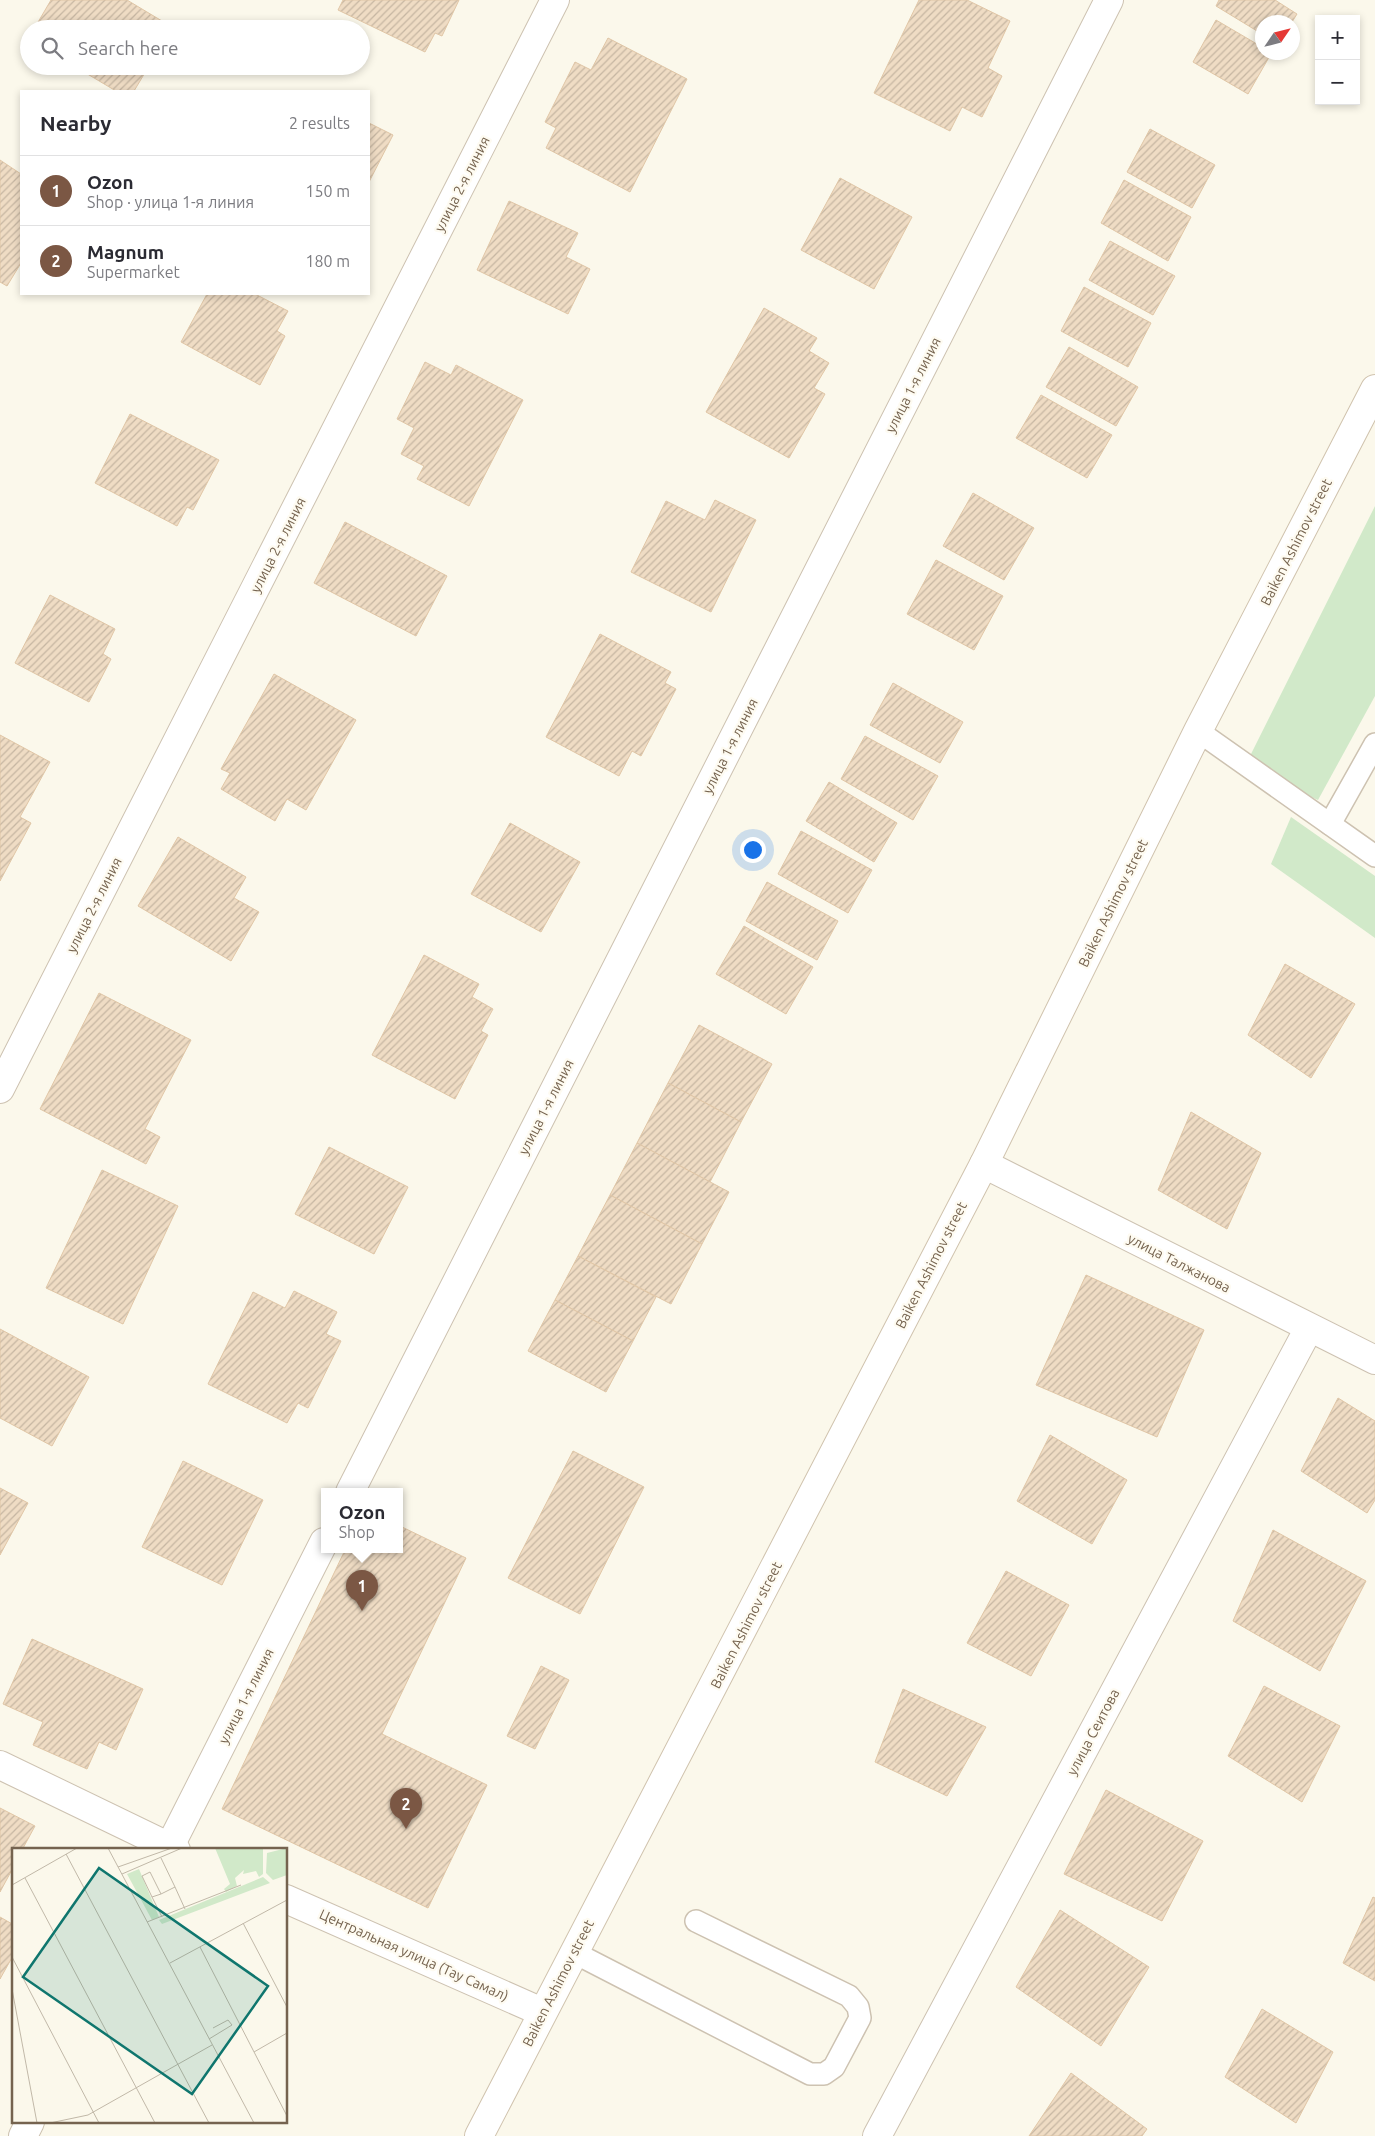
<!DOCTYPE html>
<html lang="en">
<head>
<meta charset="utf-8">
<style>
	:root { --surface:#fff; --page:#f2f2f3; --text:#2b2b33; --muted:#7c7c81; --line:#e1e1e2; --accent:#7b5744 }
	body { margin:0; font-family:Ubuntu,sans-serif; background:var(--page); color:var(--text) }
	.controls { position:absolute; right:15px; top:15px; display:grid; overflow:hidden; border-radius:0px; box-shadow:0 2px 8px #0003 }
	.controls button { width:45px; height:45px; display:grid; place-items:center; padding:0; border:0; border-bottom:1px solid var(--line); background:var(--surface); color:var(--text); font:25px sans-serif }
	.compass { position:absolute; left:1255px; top:15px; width:45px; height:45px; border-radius:50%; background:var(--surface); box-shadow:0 2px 8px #0003; rotate:55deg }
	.you { position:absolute; left:752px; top:849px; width:18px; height:18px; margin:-12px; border:4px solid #fff; border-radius:50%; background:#1a73e8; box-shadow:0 0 0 8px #1a73e833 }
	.badge { display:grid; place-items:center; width:32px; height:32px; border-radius:50%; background:var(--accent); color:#fff; font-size:16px; font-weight:700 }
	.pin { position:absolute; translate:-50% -41px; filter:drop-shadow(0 1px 2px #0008) }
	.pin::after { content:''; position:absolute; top:26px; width:18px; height:15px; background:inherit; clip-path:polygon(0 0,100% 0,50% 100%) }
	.popup { position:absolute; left:321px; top:1488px; width:82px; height:65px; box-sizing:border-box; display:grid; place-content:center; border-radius:0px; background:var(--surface); filter:drop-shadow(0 1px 4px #0005); font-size:16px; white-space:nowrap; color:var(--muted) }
	.popup b { font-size:19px; color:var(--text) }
	.popup::after { content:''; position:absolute; left:50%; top:100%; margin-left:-10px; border:10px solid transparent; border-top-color:var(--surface) }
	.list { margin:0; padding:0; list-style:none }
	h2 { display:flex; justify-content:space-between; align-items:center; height:65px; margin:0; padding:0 20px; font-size:21px }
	h2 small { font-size:16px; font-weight:400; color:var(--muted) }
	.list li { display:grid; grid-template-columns:32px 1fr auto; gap:15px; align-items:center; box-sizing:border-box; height:70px; padding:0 20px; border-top:1px solid var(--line) }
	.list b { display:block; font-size:19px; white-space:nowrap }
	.list p { margin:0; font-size:16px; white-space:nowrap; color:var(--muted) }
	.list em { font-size:16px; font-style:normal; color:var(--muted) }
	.icon { flex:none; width:28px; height:28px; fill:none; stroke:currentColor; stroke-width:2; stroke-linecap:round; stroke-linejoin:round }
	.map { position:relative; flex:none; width:1375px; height:2136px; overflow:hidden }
	.search { position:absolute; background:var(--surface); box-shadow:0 2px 8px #0003; left:20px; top:20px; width:350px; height:55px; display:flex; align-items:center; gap:12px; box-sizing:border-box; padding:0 18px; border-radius:28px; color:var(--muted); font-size:19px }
	.panel { position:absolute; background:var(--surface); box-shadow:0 2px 8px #0003; left:20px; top:90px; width:350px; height:205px; border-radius:0px }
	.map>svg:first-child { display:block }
	.grass { fill:#d1e9c9 }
	.building { fill:url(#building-hatch); stroke:#e0c6a6 }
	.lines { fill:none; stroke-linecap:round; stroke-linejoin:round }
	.service-casing { stroke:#cdc2b1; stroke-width:24 }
	.minor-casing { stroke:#cdc2b1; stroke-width:30 }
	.secondary-casing { stroke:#d0c3ae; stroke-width:30 }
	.service { stroke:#fff; stroke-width:21 }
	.minor { stroke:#fff; stroke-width:28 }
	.secondary { stroke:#fff; stroke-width:28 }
	.labels { text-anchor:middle; stroke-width:4.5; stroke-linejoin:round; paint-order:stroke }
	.street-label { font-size:14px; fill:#75634f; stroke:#fefbf1 }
	.inset-road { fill:none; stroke:#c1b8a8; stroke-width:1 }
	.view { fill:#0f766e; fill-opacity:0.15; stroke:#0f766e; stroke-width:2.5 }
	.inset-edge { fill:none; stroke:#75634f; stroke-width:2.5 }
</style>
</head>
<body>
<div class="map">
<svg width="1375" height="2136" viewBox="0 0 1375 2136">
	<defs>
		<pattern id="building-hatch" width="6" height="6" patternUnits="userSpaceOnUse" patternTransform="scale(1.25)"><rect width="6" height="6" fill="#efdcc4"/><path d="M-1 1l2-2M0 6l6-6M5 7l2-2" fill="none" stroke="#c6b6a2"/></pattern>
	</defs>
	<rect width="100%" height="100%" fill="#fbf8eb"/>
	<g class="grass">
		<path d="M1375,506V696L1318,800L1283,784L1247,762Z"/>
		<path d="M1291,817L1375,876V938L1271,864Z"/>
	</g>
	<g class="building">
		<path d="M51,0H127L172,27L171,29H34Z"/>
		<path d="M343,0H459L442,36L435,33L425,52L338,10Z"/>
		<path d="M919,0H967L1010,21L988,68L1002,76L982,117L962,107L950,131L874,93Z"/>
		<path d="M1219,0H1275L1297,14L1292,22H1262V34L1216,6Z"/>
		<path d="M1216,20L1262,47V52H1272L1248,94L1193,62Z"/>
		<path d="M608,38L687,79L630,192L546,148L556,128L545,122L575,62L591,70Z"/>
		<path d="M74,66H149L134,91H116Z"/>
		<path d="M369,123L393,135L369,182Z"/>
		<path d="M1150,129L1215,165L1192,208L1127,172Z"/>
		<path d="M0,160L21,174V263L7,286L0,282Z"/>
		<path d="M840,178L912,217L874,289L801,250Z"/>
		<path d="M1124,180L1191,217L1168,261L1101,223Z"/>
		<path d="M509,201L578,233L566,257L590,269L568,314L477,270Z"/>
		<path d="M1110,241L1175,276L1153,315L1089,280Z"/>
		<path d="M1084,287L1151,323L1128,367L1061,331Z"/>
		<path d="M207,294H255L288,311L277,331L285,336L260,385L181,342Z"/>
		<path d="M764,308L817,338L809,351L829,363L814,388L825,394L789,458L706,412Z"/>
		<path d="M1069,347L1138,387L1116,426L1046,387Z"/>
		<path d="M425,362L451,375L456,365L523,400L469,506L417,479L424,466L401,454L414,428L397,419Z"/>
		<path d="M1041,395L1112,435L1087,478L1016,438Z"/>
		<path d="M130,414L219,460L193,510L187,507L177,526L95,483Z"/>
		<path d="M973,493L1034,528L1004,580L943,546Z"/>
		<path d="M715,500L756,520L711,612L631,572L666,501L705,520Z"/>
		<path d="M345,522L447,576L416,636L314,583Z"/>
		<path d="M936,560L1003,596L974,650L907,614Z"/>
		<path d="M50,595L115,629L103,654L111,659L89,702L15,663Z"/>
		<path d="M600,634L671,672L665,683L676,689L641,756L632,751L619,776L546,737Z"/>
		<path d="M274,674L356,720L306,810L287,799L275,821L221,789L230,773L221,769Z"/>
		<path d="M893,683L963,722L940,763L870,725Z"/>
		<path d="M0,735L50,762L20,817L31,823L0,881Z"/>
		<path d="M865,736L938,776L913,820L841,779Z"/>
		<path d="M829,782L897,823L874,862L806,821Z"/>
		<path d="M510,823L580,862L541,932L471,894Z"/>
		<path d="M801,831L872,870L848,913L778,874Z"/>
		<path d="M178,837L246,877L234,898L259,912L231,961L138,906Z"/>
		<path d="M767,882L838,921L817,960L746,921Z"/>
		<path d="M744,926L813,967L786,1014L716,974Z"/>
		<path d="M424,955L479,984L472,997L493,1009L481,1031L488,1035L455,1099L372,1055Z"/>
		<path d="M1285,964L1355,1004L1311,1078L1248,1035Z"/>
		<path d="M99,993L191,1040L145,1129L160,1137L146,1164L40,1109Z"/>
		<path d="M699,1025L772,1064L741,1122L668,1083Z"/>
		<path d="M668,1083L741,1122L710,1182L637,1143Z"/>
		<path d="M1191,1112L1261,1153L1227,1229L1158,1190Z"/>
		<path d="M637,1143L729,1192L702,1244L610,1195Z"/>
		<path d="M329,1147L408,1187L374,1254L295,1214Z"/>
		<path d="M102,1170L178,1206L123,1324L46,1288Z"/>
		<path d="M610,1195L702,1244L671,1304L578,1256Z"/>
		<path d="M578,1256L656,1297L633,1341L555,1300Z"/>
		<path d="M1086,1275L1204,1330L1157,1437L1036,1385Z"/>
		<path d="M294,1291L337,1312L326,1334L341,1341L308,1408L298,1403L287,1423L208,1384L253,1292L285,1308Z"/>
		<path d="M555,1300L633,1341L606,1392L528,1351Z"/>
		<path d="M0,1329L89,1377L52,1446L0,1418Z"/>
		<path d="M1338,1398L1375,1421V1500L1367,1513L1301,1471Z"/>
		<path d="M1050,1435L1127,1480L1092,1544L1017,1501Z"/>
		<path d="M573,1451L644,1487L580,1614L508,1578Z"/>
		<path d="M183,1461L263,1500L222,1585L142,1547Z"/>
		<path d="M0,1488L28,1503L0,1555Z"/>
		<path d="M400,1526L466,1558L382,1734L487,1785L428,1908L222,1809L345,1550H400Z"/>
		<path d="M1273,1530L1366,1581L1320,1671L1233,1621Z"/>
		<path d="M1006,1571L1069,1605L1031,1676L967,1643Z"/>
		<path d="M32,1639L143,1689L116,1750L99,1742L87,1769L33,1745L43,1722L3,1704Z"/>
		<path d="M541,1666L569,1680L535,1749L507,1736Z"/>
		<path d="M1264,1686L1340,1726L1302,1802L1228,1756Z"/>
		<path d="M903,1689L986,1727L947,1796L875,1762Z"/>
		<path d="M1106,1790L1203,1841L1162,1921L1064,1874Z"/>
		<path d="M0,1808L35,1826L22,1850H14V1866L0,1892Z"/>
		<path d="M1373,1897L1375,1898V1981L1343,1963Z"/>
		<path d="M1060,1910L1149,1967L1101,2046L1016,1987Z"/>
		<path d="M0,1917L14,1925V1954L0,1979Z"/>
		<path d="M1262,2009L1333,2052L1296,2123L1225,2077Z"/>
		<path d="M1071,2073L1147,2129L1142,2136H1029Z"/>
	</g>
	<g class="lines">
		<g class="service-casing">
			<g id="service">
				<path d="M1198,731L1375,856"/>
				<path d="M1330,824L1375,744"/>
				<path d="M573,1952L810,2074H824L834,2067L860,2018L858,2007L849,1996L696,1921"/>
			</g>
		</g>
		<g class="minor-casing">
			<g id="minor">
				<path d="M0,1089L555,0"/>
				<path d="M984,1164L1375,1360"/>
				<path d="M350,1492L1109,0"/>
				<path d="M0,1765L176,1850"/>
				<path d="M168,1850L324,1542"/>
				<path d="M286,1899L542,2012"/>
				<path d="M23,2136L30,2122"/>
				<path d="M877,2136L1309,1328"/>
			</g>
		</g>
		<g class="secondary-casing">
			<path id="secondary" d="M479,2136L984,1164L1198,731L1375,389"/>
		</g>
		<use href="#service" class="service"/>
		<use href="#minor" class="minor"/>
		<use href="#secondary" class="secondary"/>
	</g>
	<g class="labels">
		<g class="street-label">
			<text transform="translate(462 184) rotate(-63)" y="5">улица 2-я линия</text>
			<text transform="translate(913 385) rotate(-63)" y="5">улица 1-я линия</text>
			<text transform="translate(1296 542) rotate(-63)" y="5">Baiken Ashimov street</text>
			<text transform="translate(278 545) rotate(-63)" y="5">улица 2-я линия</text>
			<text transform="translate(730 746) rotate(-63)" y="5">улица 1-я линия</text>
			<text transform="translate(1113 903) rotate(-64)" y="5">Baiken Ashimov street</text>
			<text transform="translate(94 905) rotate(-63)" y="5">улица 2-я линия</text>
			<text transform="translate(546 1107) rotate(-63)" y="5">улица 1-я линия</text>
			<text transform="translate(1179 1263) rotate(27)" y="5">улица Талжанова</text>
			<text transform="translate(931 1265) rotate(-63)" y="5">Baiken Ashimov street</text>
			<text transform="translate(746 1625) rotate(-63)" y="5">Baiken Ashimov street</text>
			<text transform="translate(246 1696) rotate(-63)" y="5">улица 1-я линия</text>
			<text transform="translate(1093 1732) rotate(-62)" y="5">улица Сеитова</text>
			<text transform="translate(414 1955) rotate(24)" y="5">Центральная улица (Тау Самал)</text>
			<text transform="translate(558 1983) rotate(-63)" y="5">Baiken Ashimov street</text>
		</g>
	</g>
	<g transform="translate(12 1848)">
		<rect width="275" height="275" fill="#fbf8eb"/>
		<path d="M203,0H251V26L247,29L244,23L231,26L232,22L223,30L225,38L214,44L212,41L218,36ZM275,0V27L261,32L254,25L255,5ZM127,21L147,69L140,72L115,26ZM251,29L258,35L150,76L147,72Z" fill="#d1e9c9"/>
		<path class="inset-road" d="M96,0L242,275M54,6L197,275M106,19L160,0M110,26L170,0M13,30L143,275M0,37L65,0M163,39L173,61M149,46L140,49L130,28L138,24L149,46L163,39L149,10M140,49L150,69M135,74L229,37M231,75L275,159M188,99L275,268M0,109L87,275M158,115L275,52M0,141L25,275M197,191L220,177L216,172L201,180M242,204L275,185M38,275L76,267L200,197"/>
		<path class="view" d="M87,20L256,138L180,246L11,129Z"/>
		<rect width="275" height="275" class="inset-edge"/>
	</g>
</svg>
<div class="controls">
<button>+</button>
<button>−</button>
</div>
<svg class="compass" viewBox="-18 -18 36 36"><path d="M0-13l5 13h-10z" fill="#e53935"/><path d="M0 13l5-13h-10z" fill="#7c7c81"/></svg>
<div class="you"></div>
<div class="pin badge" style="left:362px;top:1611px">1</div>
<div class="popup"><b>Ozon</b>Shop</div>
<div class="pin badge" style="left:406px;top:1829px">2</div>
<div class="search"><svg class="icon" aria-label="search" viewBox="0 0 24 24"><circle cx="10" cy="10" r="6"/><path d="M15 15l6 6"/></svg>Search here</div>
<section class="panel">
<h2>Nearby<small>2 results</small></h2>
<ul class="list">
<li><span class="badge">1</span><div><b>Ozon</b><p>Shop · улица 1-я линия</p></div><em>150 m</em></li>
<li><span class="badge">2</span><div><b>Magnum</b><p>Supermarket</p></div><em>180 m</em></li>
</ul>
</section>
</div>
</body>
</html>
